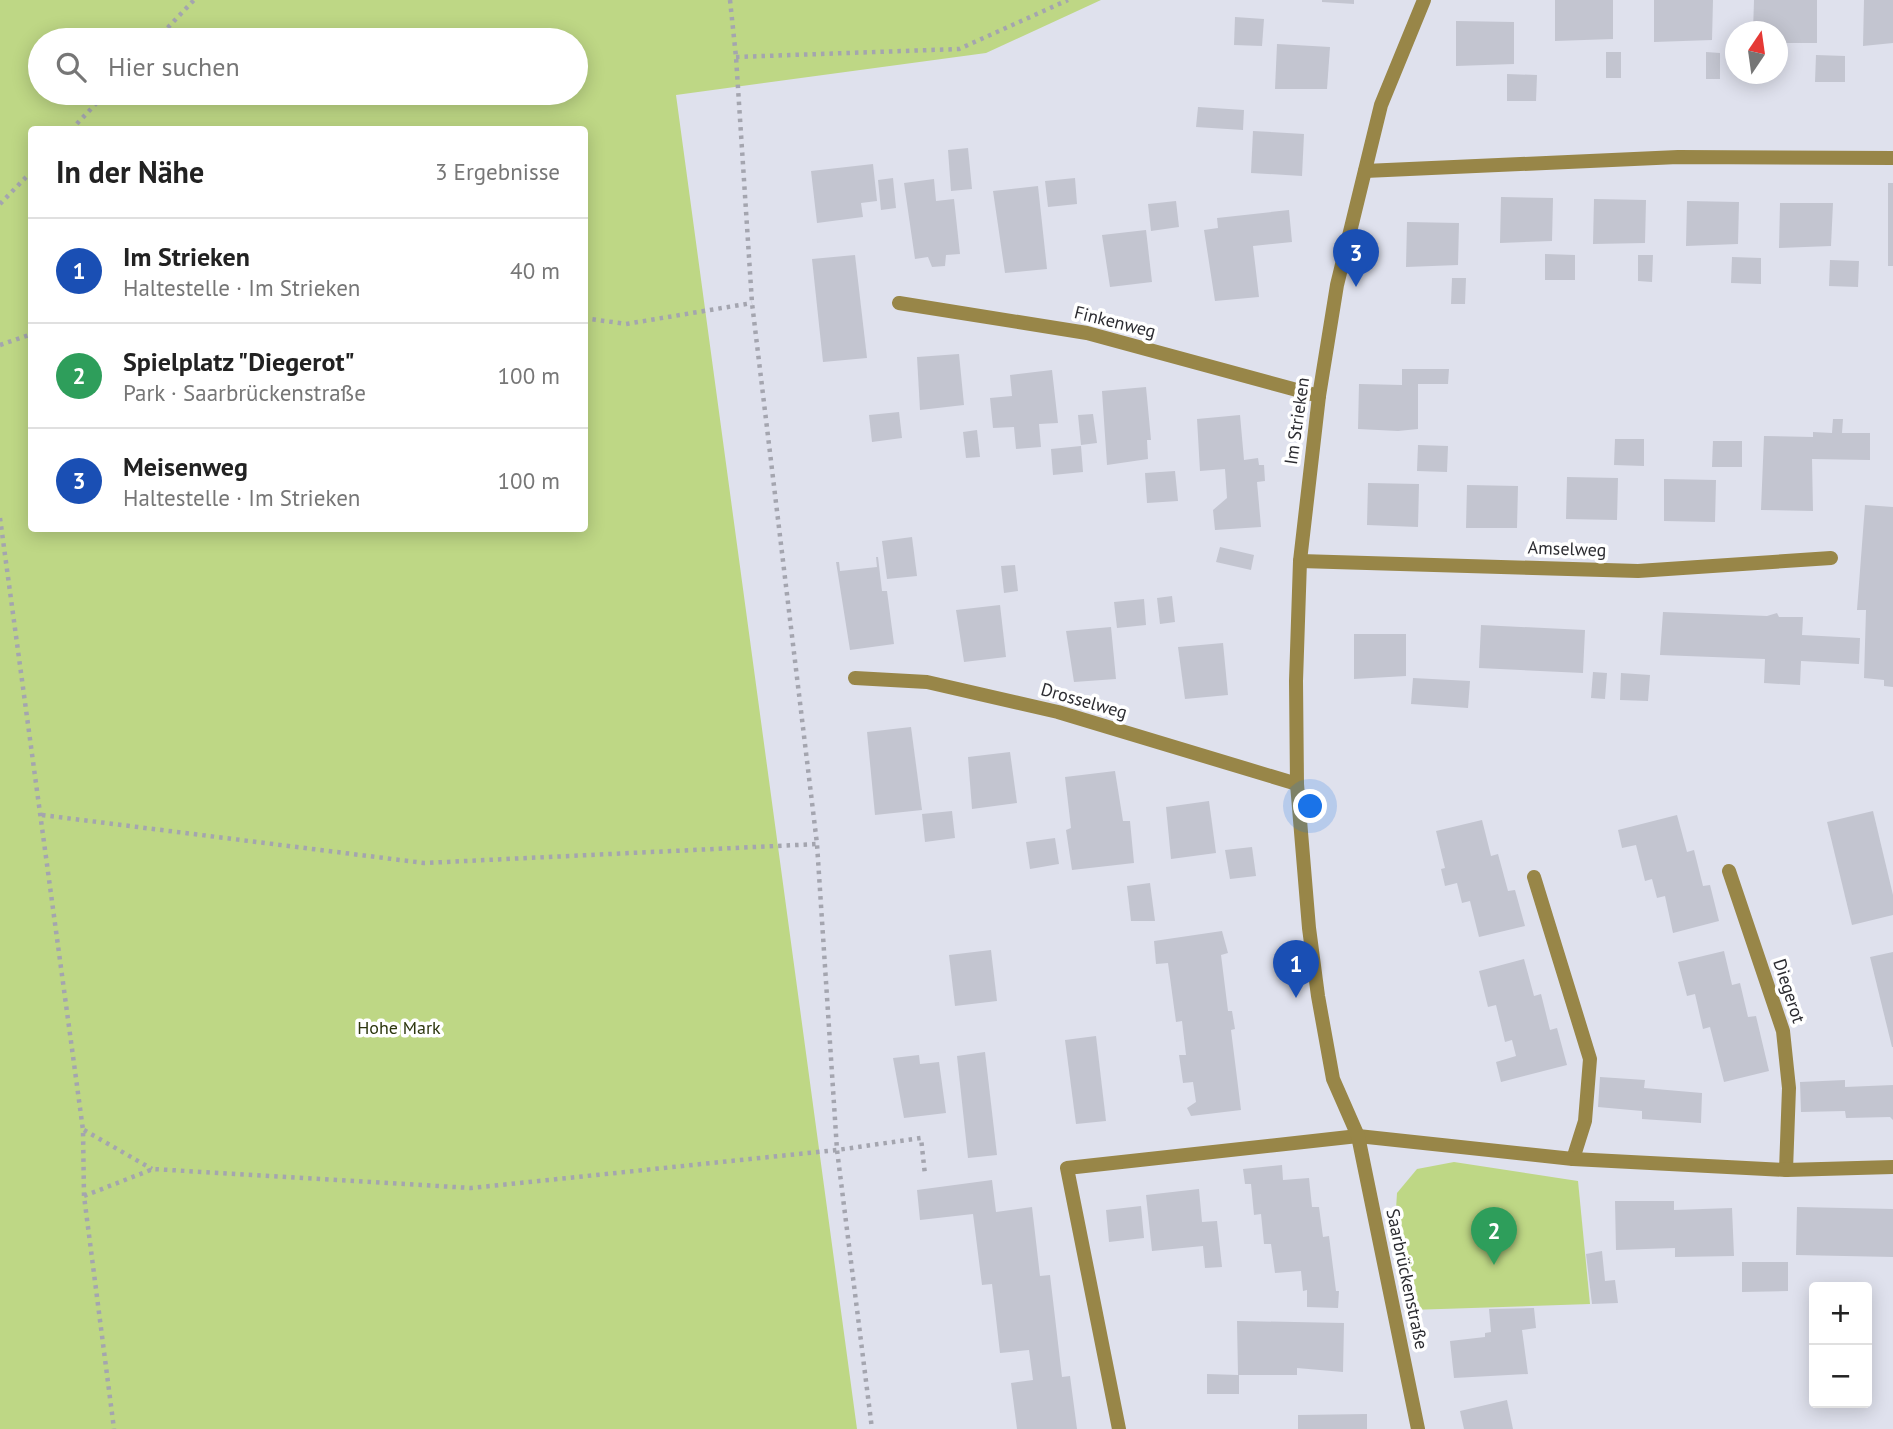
<!DOCTYPE html>
<html lang="de">
<head>
<meta charset="utf-8">
<style>
	:root { --surface:#fff; --page:#f6f6f6; --text:#222; --muted:#767676; --line:#e0e0e0; --accent:#8a4815 }
	body { margin:0; font-family:"PT Sans",sans-serif; background:var(--page); color:var(--text) }
	.controls { position:absolute; right:21px; bottom:21px; display:grid; overflow:hidden; border-radius:7px; box-shadow:0 4px 18px #0003 }
	.controls button { width:63px; height:63px; display:grid; place-items:center; padding:0; border:0; border-bottom:2px solid var(--line); background:var(--surface); color:var(--text); font:35px sans-serif }
	.compass { position:absolute; left:1725px; top:21px; width:63px; height:63px; border-radius:50%; background:var(--surface); box-shadow:0 4px 18px #0003; rotate:13deg }
	.you { position:absolute; left:1311px; top:807px; width:24px; height:24px; margin:-18px; border:5px solid #fff; border-radius:50%; background:#1a73e8; box-shadow:0 0 0 10px #1a73e833 }
	.badge { display:grid; place-items:center; width:46px; height:46px; border-radius:50%; background:var(--accent); color:#fff; font-size:23px; font-weight:700 }
	.pin { position:absolute; translate:-50% -58px; filter:drop-shadow(0 2px 4px #0008) }
	.pin::after { content:''; position:absolute; top:37px; width:24px; height:21px; background:inherit; clip-path:polygon(0 0,100% 0,50% 100%) }
	.list { margin:0; padding:0; list-style:none }
	h2 { display:flex; justify-content:space-between; align-items:center; height:91px; margin:0; padding:0 28px; font-size:30px }
	h2 small { font-size:23px; font-weight:400; color:var(--muted) }
	.list li { display:grid; grid-template-columns:46px 1fr auto; gap:21px; align-items:center; box-sizing:border-box; height:105px; padding:0 28px; border-top:2px solid var(--line) }
	.list b { display:block; font-size:26px; white-space:nowrap }
	.list p { margin:0; font-size:23px; white-space:nowrap; color:var(--muted) }
	.list em { font-size:23px; font-style:normal; color:var(--muted) }
	.icon { flex:none; width:38px; height:38px; fill:none; stroke:currentColor; stroke-width:2; stroke-linecap:round; stroke-linejoin:round }
	.map { position:relative; flex:none; width:1893px; height:1429px; overflow:hidden }
	.search { position:absolute; background:var(--surface); box-shadow:0 4px 18px #0003; left:28px; top:28px; width:560px; height:77px; display:flex; align-items:center; gap:18px; box-sizing:border-box; padding:0 24px; border-radius:38px; color:var(--muted); font-size:26px }
	.panel { position:absolute; background:var(--surface); box-shadow:0 4px 18px #0003; left:28px; top:126px; width:560px; height:406px; border-radius:7px }
	.map>svg:first-child { display:block }
	.green { fill:#bed785; fill-rule:evenodd }
	.building { fill:#c3c5d0 }
	.lines { fill:none; stroke-linecap:round; stroke-linejoin:round }
	.path { stroke:#a4a5af; stroke-width:4.5; stroke-dasharray:3.5 5; stroke-linecap:butt }
	.minor { stroke:#988648; stroke-width:14 }
	.labels { text-anchor:middle; stroke-width:7; stroke-linejoin:round; paint-order:stroke }
	.street-label { font-size:18px; fill:#2c2c31; stroke:#fff }
	.park-label { font-size:18px; fill:#2c360d; stroke:#fff }
</style>
</head>
<body>
<div class="map">
<svg width="1893" height="1429" viewBox="0 0 1893 1429">
	<rect width="100%" height="100%" fill="#dfe1ed"/>
	<g class="green">
		<path d="M0,0H1101L986,53L676,95L857,1429H0ZM40,40H576V93H40ZM32,130H584V528H32Z"/>
		<path d="M1454,1162L1578,1181L1590,1304L1410,1310L1395,1226L1397,1193L1417,1169Z"/>
	</g>
	<g class="building">
		<path d="M1322,0H1354V4L1322,2Z"/>
		<path d="M1555,0H1613V39L1555,41Z"/>
		<path d="M1654,0H1713L1712,40L1654,42Z"/>
		<path d="M1754,0H1817V43H1778V32H1753Z"/>
		<path d="M1864,0H1893V43L1863,46Z"/>
		<path d="M1235,17L1264,19L1262,46L1234,45Z"/>
		<path d="M1456,21L1514,22V64L1456,66Z"/>
		<path d="M1277,44L1330,47L1327,89H1275Z"/>
		<rect x="1606" y="52" width="15" height="26"/>
		<path d="M1706,52L1720,53V79H1706Z"/>
		<path d="M1816,55L1845,56V82H1815Z"/>
		<path d="M1507,74L1537,75L1536,101H1507Z"/>
		<path d="M1198,107L1244,110L1243,130L1196,127Z"/>
		<path d="M1253,131L1304,134L1302,176L1251,173Z"/>
		<path d="M968,148L972,189L951,191L948,150Z"/>
		<path d="M873,164L877,201L861,203L863,217L817,223L811,171Z"/>
		<path d="M893,178L896,208L881,210L878,180Z"/>
		<path d="M1075,178L1077,204L1048,207L1045,181Z"/>
		<path d="M934,179L936,201L954,199L960,254L946,255L945,266L932,267L928,257L915,259L904,183Z"/>
		<rect x="1888" y="183" width="5" height="83"/>
		<path d="M1038,186L1047,269L1005,273L993,191Z"/>
		<path d="M1501,197L1553,198L1552,241L1500,243Z"/>
		<path d="M1594,199L1646,200L1645,243L1593,244Z"/>
		<path d="M1176,201L1179,227L1151,231L1148,204Z"/>
		<path d="M1687,201L1739,202L1738,244L1686,246Z"/>
		<path d="M1780,203H1833L1831,246L1779,248Z"/>
		<path d="M1289,210L1292,242L1253,246L1259,297L1215,301L1204,230L1218,228L1217,218Z"/>
		<path d="M1407,222L1459,223L1458,265L1406,267Z"/>
		<path d="M1146,230L1152,282L1110,287L1102,235Z"/>
		<path d="M1545,254L1575,255V280H1545Z"/>
		<path d="M855,255L867,358L823,362L812,259Z"/>
		<path d="M1638,255H1653L1652,282L1638,281Z"/>
		<path d="M1732,257L1761,258V284L1731,283Z"/>
		<path d="M1830,260L1859,261L1858,287L1829,286Z"/>
		<path d="M1452,278H1466L1465,304H1451Z"/>
		<path d="M959,354L964,405L920,410L917,357Z"/>
		<path d="M1402,369H1449L1448,384H1418V429L1398,431L1358,429L1359,384L1402,385Z"/>
		<path d="M1052,370L1058,423L1039,424L1041,447L1016,449L1014,427L993,428L990,398L1012,396L1010,375Z"/>
		<path d="M1146,387L1151,440H1147L1148,459L1107,465L1102,391Z"/>
		<path d="M899,412L902,438L872,442L869,415Z"/>
		<path d="M1093,414L1097,443L1081,445L1078,415Z"/>
		<path d="M1240,415L1244,460L1258,458L1259,465H1264L1265,481L1257,482L1261,527L1215,530L1213,510L1227,498L1225,469L1200,471L1197,419Z"/>
		<path d="M1833,419H1843L1842,433H1870V460L1812,459L1813,511L1761,510L1764,436L1813,437V432L1832,433Z"/>
		<path d="M977,430L980,457L966,458L963,432Z"/>
		<path d="M1615,439H1644V466L1614,465Z"/>
		<path d="M1713,441H1742V467H1712Z"/>
		<path d="M1418,445L1448,446L1447,472L1417,471Z"/>
		<path d="M1081,446L1083,472L1053,475L1051,449Z"/>
		<path d="M1175,471L1178,501L1147,503L1145,473Z"/>
		<path d="M1567,477L1618,478L1617,520L1566,519Z"/>
		<path d="M1664,479L1716,480L1715,522L1664,521Z"/>
		<path d="M1368,483L1419,484L1418,527L1367,525Z"/>
		<path d="M1467,485L1518,486L1517,528H1466Z"/>
		<path d="M1865,505L1893,507V687L1884,686V680L1864,678L1866,610H1857Z"/>
		<path d="M912,537L917,576L887,579L882,541Z"/>
		<path d="M1220,547L1254,555L1251,570L1216,562Z"/>
		<path d="M876,557H878L882,591H887L894,644L850,650L836,562H839L840,571L877,567Z"/>
		<path d="M1015,565L1018,591L1004,593L1001,566Z"/>
		<path d="M1172,596L1175,622L1160,624L1157,598Z"/>
		<path d="M1144,599L1146,625L1117,628L1114,602Z"/>
		<path d="M1000,605L1006,657L964,662L956,610Z"/>
		<path d="M1663,612L1767,616L1777,613L1779,617H1803L1802,635L1860,638L1859,664L1801,661L1800,685L1764,683L1765,659L1660,655Z"/>
		<path d="M1481,625L1585,630L1583,673L1479,668Z"/>
		<path d="M1111,627L1116,679L1074,682L1066,631Z"/>
		<path d="M1354,634H1406V676L1354,679Z"/>
		<path d="M1223,643L1228,695L1185,699L1178,647Z"/>
		<path d="M1593,672L1607,673L1605,699L1591,698Z"/>
		<path d="M1621,673L1650,675L1648,701L1620,700Z"/>
		<path d="M1413,678L1470,681L1468,708L1411,704Z"/>
		<path d="M911,727L922,810L875,815L867,732Z"/>
		<path d="M1010,752L1017,803L972,809L968,757Z"/>
		<path d="M1115,771L1123,821H1130L1134,863L1072,870L1066,830L1071,828L1065,777Z"/>
		<path d="M1209,801L1216,853L1171,859L1166,807Z"/>
		<path d="M952,811L955,838L925,842L922,814Z"/>
		<path d="M1873,811L1893,895V915L1852,925L1827,822Z"/>
		<path d="M1677,815L1687,852L1694,850L1703,886L1710,885L1719,921L1673,933L1665,896L1657,898L1652,879L1645,881L1636,845L1622,848L1618,830Z"/>
		<path d="M1482,820L1491,856L1498,854L1508,891L1515,890L1525,926L1479,937L1470,901L1462,903L1457,883L1445,886L1441,869L1445,868L1436,831Z"/>
		<path d="M1055,838L1059,864L1030,869L1026,842Z"/>
		<path d="M1252,847L1256,876L1230,879L1225,850Z"/>
		<path d="M1150,883L1155,921H1131L1127,886Z"/>
		<path d="M1222,931L1228,953L1221,955L1228,1011H1232L1235,1029L1231,1030L1241,1110L1191,1116L1187,1108L1196,1102L1193,1082L1183,1083L1179,1055H1186L1182,1021L1176,1022L1168,963L1156,964L1154,941Z"/>
		<path d="M991,950L997,1001L955,1006L949,955Z"/>
		<path d="M1724,951L1732,985L1740,983L1748,1017L1756,1016L1769,1071L1724,1082L1710,1027L1703,1029L1695,994L1687,996L1678,962Z"/>
		<path d="M1893,952V1047H1892L1870,957Z"/>
		<path d="M1524,959L1534,996L1541,994L1550,1030L1557,1028L1567,1065L1501,1082L1496,1062L1516,1056L1512,1040L1505,1042L1496,1005L1488,1007L1479,971Z"/>
		<path d="M1096,1036L1106,1121L1076,1124L1065,1040Z"/>
		<path d="M985,1052L997,1155L968,1158L957,1056Z"/>
		<path d="M919,1055L920,1064L939,1062L946,1113L904,1118L893,1058Z"/>
		<path d="M1600,1077L1645,1080L1644,1088L1702,1093L1701,1123L1642,1119V1111L1598,1107Z"/>
		<path d="M1845,1080V1087L1893,1085V1120L1890,1117L1846,1118L1845,1111L1801,1112L1800,1082Z"/>
		<path d="M1282,1165L1283,1180L1309,1178L1312,1207H1319L1323,1237L1329,1236L1336,1291H1339L1338,1308L1307,1307V1290L1303,1291L1301,1271L1275,1273L1271,1244H1264L1261,1214L1254,1215L1251,1184H1245L1243,1169Z"/>
		<path d="M992,1180L996,1212L1032,1207L1040,1276L1050,1275L1062,1377L1070,1376L1077,1429H1017L1011,1383L1033,1380L1029,1350L1000,1353L992,1284L982,1285L973,1214L920,1220L917,1190Z"/>
		<path d="M1199,1189L1202,1222L1217,1221L1222,1267L1205,1268L1203,1246L1152,1251L1146,1195Z"/>
		<path d="M1615,1201H1674V1210L1732,1208L1734,1256L1675,1257V1248L1616,1250Z"/>
		<path d="M1141,1206L1144,1238L1109,1242L1106,1210Z"/>
		<path d="M1797,1207L1893,1209V1257L1796,1255Z"/>
		<path d="M1602,1251L1605,1281L1615,1280L1618,1303L1592,1304L1586,1254Z"/>
		<path d="M1742,1262H1788V1291L1742,1292Z"/>
		<path d="M1534,1308L1536,1328L1522,1330L1528,1374L1454,1378L1450,1341L1485,1337V1333L1491,1332L1489,1309Z"/>
		<path d="M1237,1321L1344,1323L1343,1372L1297,1368V1375H1239V1394H1207V1374L1238,1375Z"/>
		<path d="M1507,1400L1513,1429H1464L1460,1411Z"/>
		<path d="M1367,1414V1429H1298V1415Z"/>
	</g>
	<g class="lines">
		<g class="path">
			<path d="M730,0L736,57L752,303L817,844L837,1150L872,1429"/>
			<path d="M156,40L194,0"/>
			<path d="M736,57L959,49L1068,0"/>
			<path d="M71,130L106,93"/>
			<path d="M0,204L32,171"/>
			<path d="M584,318L626,324L752,303"/>
			<path d="M0,345L32,334"/>
			<path d="M0,518L83,1130L84,1196L114,1429"/>
			<path d="M42,815L424,863L817,844"/>
			<path d="M84,1130L152,1169"/>
			<path d="M84,1196L153,1169L471,1188L837,1150L921,1138L925,1175"/>
		</g>
		<g class="minor">
			<path d="M1365,171L1678,157L1893,158"/>
			<path d="M899,303L1087,333L1319,396"/>
			<path d="M1300,561L1638,571L1831,558"/>
			<path d="M855,678L927,682L1058,712L1297,784"/>
			<path d="M1729,871L1783,1031L1789,1088L1786,1170"/>
			<path d="M1534,877L1590,1059L1585,1121L1573,1159"/>
			<path d="M1119,1429L1067,1168L1358,1136L1573,1159L1786,1170L1893,1167"/>
			<path d="M1418,1429L1358,1136L1333,1079L1318,996L1309,928L1297,784L1296,681L1300,561L1319,396L1337,285L1381,105L1424,0"/>
		</g>
	</g>
	<g class="labels">
		<g class="street-label">
			<text transform="translate(1115 322) rotate(14)" y="6">Finkenweg</text>
			<text transform="translate(1297 421) rotate(-82)" y="6">Im Strieken</text>
			<text transform="translate(1567 549) rotate(2)" y="6">Amselweg</text>
			<text transform="translate(1084 701) rotate(16)" y="6">Drosselweg</text>
			<text transform="translate(1789 991) rotate(72)" y="6">Diegerot</text>
			<text transform="translate(1407 1279) rotate(78)" y="6">Saarbrückenstraße</text>
		</g>
		<g class="park-label">
			<text x="399" y="1034">Hohe Mark</text>
		</g>
	</g>
</svg>
<div class="controls">
<button>+</button>
<button>−</button>
</div>
<svg class="compass" viewBox="-18 -18 36 36"><path d="M0-13l5 13h-10z" fill="#e53935"/><path d="M0 13l5-13h-10z" fill="#767676"/></svg>
<div class="you"></div>
<div class="pin badge" style="left:1296px;top:998px;background:#1a4fb4">1</div>
<div class="pin badge" style="left:1494px;top:1265px;background:#2e9e5b">2</div>
<div class="pin badge" style="left:1356px;top:287px;background:#1a4fb4">3</div>
<div class="search"><svg class="icon" aria-label="search" viewBox="0 0 24 24"><circle cx="10" cy="10" r="6"/><path d="M15 15l6 6"/></svg>Hier suchen</div>
<section class="panel">
<h2>In der Nähe<small>3 Ergebnisse</small></h2>
<ul class="list">
<li><span class="badge" style="background:#1a4fb4">1</span><div><b>Im Strieken</b><p>Haltestelle · Im Strieken</p></div><em>40 m</em></li>
<li><span class="badge" style="background:#2e9e5b">2</span><div><b>Spielplatz &quot;Diegerot&quot;</b><p>Park · Saarbrückenstraße</p></div><em>100 m</em></li>
<li><span class="badge" style="background:#1a4fb4">3</span><div><b>Meisenweg</b><p>Haltestelle · Im Strieken</p></div><em>100 m</em></li>
</ul>
</section>
</div>
</body>
</html>
